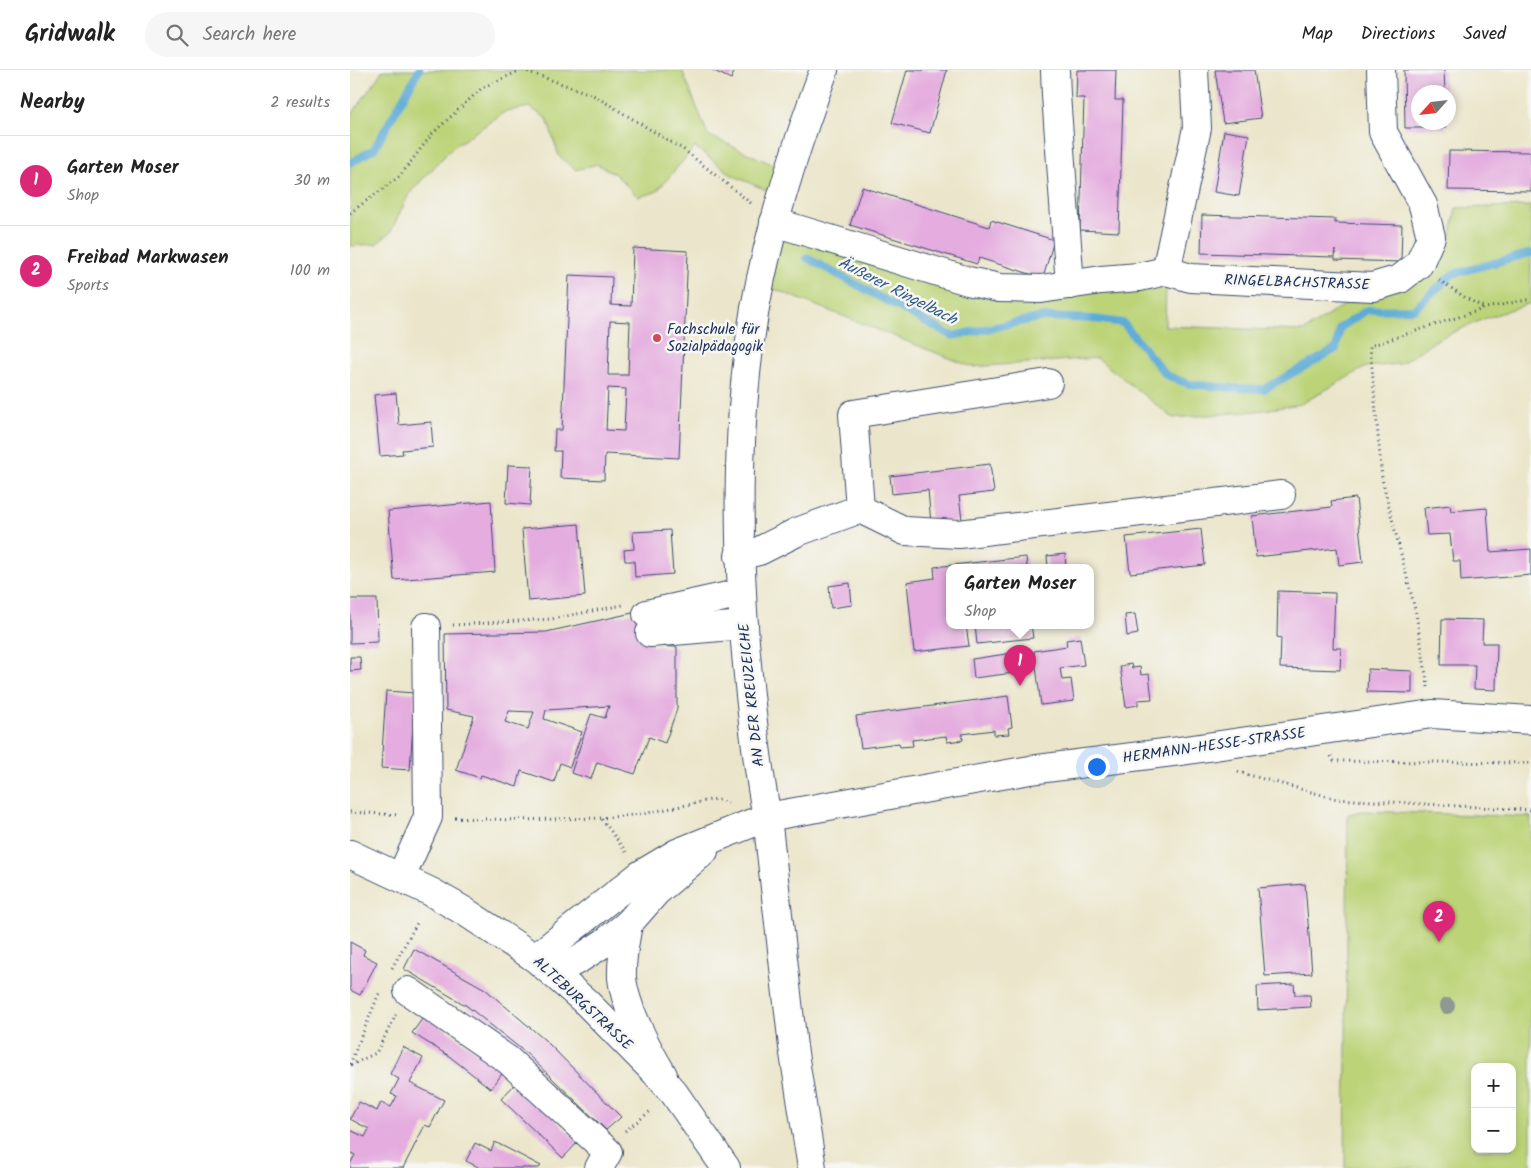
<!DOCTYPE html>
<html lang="en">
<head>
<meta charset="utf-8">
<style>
	:root { --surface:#fff; --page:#f6f6f6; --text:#222; --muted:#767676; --line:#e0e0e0; --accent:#db2777 }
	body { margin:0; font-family:Kalam,sans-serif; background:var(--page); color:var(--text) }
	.controls { position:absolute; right:15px; bottom:15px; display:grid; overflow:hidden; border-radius:10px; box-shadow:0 2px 8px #0003 }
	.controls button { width:45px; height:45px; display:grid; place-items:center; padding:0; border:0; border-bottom:1px solid var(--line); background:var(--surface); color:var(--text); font:25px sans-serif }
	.compass { position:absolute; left:1061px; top:15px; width:45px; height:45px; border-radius:50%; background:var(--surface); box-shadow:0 2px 8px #0003; rotate:243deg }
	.you { position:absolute; left:746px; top:696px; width:18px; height:18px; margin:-12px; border:4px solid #fff; border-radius:50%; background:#1a73e8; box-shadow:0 0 0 8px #1a73e833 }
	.badge { display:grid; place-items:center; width:32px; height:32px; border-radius:50%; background:var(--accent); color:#fff; font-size:16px; font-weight:700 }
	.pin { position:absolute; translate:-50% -41px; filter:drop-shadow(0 1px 2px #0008) }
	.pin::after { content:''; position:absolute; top:26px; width:18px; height:15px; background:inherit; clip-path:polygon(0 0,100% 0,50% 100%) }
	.popup { position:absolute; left:596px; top:494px; width:148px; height:65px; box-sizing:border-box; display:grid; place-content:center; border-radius:10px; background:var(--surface); filter:drop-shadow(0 1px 4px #0005); font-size:16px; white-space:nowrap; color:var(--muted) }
	.popup b { font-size:19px; color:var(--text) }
	.popup::after { content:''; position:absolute; left:50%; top:100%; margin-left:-10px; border:10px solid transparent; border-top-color:var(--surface) }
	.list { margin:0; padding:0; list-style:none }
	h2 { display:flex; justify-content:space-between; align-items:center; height:65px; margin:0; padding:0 20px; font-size:21px }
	h2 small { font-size:16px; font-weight:400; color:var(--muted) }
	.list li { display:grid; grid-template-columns:32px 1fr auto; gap:15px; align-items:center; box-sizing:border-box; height:90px; padding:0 20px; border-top:1px solid var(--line) }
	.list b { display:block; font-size:19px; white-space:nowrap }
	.list p { margin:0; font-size:16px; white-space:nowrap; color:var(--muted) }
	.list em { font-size:16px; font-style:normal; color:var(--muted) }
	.icon { flex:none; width:28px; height:28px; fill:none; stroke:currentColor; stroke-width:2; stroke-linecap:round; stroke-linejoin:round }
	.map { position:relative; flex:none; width:1181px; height:1098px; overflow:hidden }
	header { display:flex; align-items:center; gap:30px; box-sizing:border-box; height:70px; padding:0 25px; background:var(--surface); border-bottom:1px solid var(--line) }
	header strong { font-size:24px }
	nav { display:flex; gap:28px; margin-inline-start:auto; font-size:18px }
	.search { width:350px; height:45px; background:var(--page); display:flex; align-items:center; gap:12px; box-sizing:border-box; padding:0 18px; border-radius:28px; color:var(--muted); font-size:19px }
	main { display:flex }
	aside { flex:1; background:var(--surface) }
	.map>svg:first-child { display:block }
	.green { fill:#bcd377; stroke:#6c816a; fill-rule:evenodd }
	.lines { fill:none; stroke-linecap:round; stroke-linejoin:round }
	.stream { stroke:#5caad6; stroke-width:8 }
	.building { fill:#e4acdf; fill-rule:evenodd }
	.minor-casing { stroke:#3a4a6e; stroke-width:30 }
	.major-casing { stroke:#3a4a6e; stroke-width:30 }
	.path { stroke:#3a4a6e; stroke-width:3; stroke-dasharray:1 4; stroke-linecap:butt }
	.minor { stroke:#fff; stroke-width:28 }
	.major { stroke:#fff; stroke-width:28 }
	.tree { fill:#8f9892 }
	.poi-dot { fill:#d1495b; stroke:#f6f6f2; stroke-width:2 }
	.labels { text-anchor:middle; stroke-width:5; stroke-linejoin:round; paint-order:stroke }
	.street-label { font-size:15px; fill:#1b2f5e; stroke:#f6f6f2 }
	.poi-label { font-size:15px; fill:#1b2f5e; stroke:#f6f6f2; text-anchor:start }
	.water-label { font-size:16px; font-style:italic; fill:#325a88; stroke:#f6f6f2 }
</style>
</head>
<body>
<header>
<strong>Gridwalk</strong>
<div class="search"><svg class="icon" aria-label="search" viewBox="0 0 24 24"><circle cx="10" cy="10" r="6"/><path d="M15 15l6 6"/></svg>Search here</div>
<nav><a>Map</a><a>Directions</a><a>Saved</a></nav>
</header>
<main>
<aside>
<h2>Nearby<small>2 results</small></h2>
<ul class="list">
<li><span class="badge">1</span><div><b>Garten Moser</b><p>Shop</p></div><em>30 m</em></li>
<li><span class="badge">2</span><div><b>Freibad Markwasen</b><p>Sports</p></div><em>100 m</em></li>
</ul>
</aside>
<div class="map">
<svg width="1181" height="1098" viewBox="0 0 1181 1098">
	<rect width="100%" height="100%" fill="#f6f6f2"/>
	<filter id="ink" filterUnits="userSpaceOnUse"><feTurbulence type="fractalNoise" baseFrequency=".02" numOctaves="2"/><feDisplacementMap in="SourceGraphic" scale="10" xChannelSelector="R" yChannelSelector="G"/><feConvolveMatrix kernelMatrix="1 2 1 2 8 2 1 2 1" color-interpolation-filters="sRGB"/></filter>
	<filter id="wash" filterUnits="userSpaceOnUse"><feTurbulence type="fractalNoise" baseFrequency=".0096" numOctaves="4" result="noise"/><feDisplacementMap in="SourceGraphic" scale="20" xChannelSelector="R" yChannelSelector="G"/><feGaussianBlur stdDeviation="1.12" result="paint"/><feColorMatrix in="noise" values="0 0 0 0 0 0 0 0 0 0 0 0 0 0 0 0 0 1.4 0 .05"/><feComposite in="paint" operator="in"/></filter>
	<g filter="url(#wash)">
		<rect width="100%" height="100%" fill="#ebe6cb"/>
		<g class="green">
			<path d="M33,0H332L358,65L439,102L431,127L382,105L345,77L306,122L288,127L265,104L247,94L226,100L209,86L197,49L180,37L156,41L102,78L59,124L40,163L26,174L0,176V47Z"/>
			<path d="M1181,136V233L1136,248L1088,269L1050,294L1016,297L951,334L907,341L823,348L747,288L622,297L419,217L434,156L586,206L816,211L815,256L954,261L994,235L1051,215L1083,196L1100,169L1106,138Z"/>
			<path d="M1013,741L1181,747V1098H995L998,744ZM1125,997H1162V1079H1125Z"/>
		</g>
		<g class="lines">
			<g class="stream">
				<path d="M0,93L24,79L69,0"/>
				<path d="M457,188L602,266L693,247L744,249L773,253L816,305L839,314L881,318L914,319L986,279L990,258L1017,240L1064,239L1103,204L1181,183"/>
			</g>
		</g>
		<g id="blocks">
			<g class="building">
				<path d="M362,0H385L381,9Z"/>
				<path d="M557,0H597L580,63L542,53Z"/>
				<path d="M727,0H766L765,30H773L769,162L730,160L734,28H726Z"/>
				<path d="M865,0H904L911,48L873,53Z"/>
				<path d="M1054,0H1094L1095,22H1068V52H1095V58H1055Z"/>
				<path d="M874,61L899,65L889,126L864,122Z"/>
				<path d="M1099,81L1181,82V121L1098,120Z"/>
				<path d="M512,117L639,157L641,150L704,170L693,208L629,188L627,194L500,155Z"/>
				<path d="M852,145L985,149V153L1052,155L1051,192L985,190V180L984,187L851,183Z"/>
				<path d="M283,178L338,181L329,388L255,384L254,410L210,408L211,381H204L205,360H212L219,205L262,207L261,235L281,236ZM260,251L280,252L278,305H258ZM258,318L276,319L274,361L256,360Z"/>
				<path d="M46,323L49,355L81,352L83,377L52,380L53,384L30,386L24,325Z"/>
				<path d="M640,394L644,422L609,426L612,450L581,453L578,420L542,424L540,406Z"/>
				<path d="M158,395L182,396L180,435L156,433Z"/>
				<path d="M1006,428L1013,492L989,495L987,478L906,487L902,446L982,437L981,431Z"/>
				<path d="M141,431L145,502L44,510L38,441Z"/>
				<path d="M1100,435L1101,441L1137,438L1140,482L1181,479V505L1111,511L1110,491H1103L1100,464L1077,465L1074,438Z"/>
				<path d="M229,454L235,526L178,531L172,459Z"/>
				<path d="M851,459L855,495L780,503L776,467Z"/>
				<path d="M320,460L323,504L285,507L284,491H275L274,480L284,479L283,462Z"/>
				<path d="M715,484L716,497H698L697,486Z"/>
				<path d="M676,487L677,497H600V555H616L619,576L564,582L557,512L585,508L584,497Z"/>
				<path d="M500,513L502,535L481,538L479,516Z"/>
				<path d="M928,521L985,523L983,578H991L990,600L930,598L931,568L927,567Z"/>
				<path d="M0,529H27L28,572L0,573Z"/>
				<path d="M296,540L302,576L327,577V639L315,673L299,667L285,704L247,692L241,709L221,703L241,644L255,648L259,636L196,640L194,649L232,662L220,697L210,693L204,712L171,701L167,717L131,705L130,708L106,700L124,646L96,640L95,564L196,562ZM159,641L184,642L178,659L155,652Z"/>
				<path d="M785,544L788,564L777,566L775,545Z"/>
				<path d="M1092,549L1133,550L1132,573H1147L1146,620L1124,619L1125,595H1091Z"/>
				<path d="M625,555H681L683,568L627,574Z"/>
				<path d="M730,568L734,595L710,598L712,610L721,609L724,631L691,635L684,581L717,576L716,570Z"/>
				<path d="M677,581L679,601L624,608L622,589Z"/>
				<path d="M0,587H10L11,600L0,601Z"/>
				<path d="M781,594L782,598L790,597L791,605L799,604L802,629L788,630V635L776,637L770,596Z"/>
				<path d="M1018,599L1062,601V623L1017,622Z"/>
				<path d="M36,621L65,623L60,700L31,698Z"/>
				<path d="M658,626L662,657L658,658L659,664L644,665V660L612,664L613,670L597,672L596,666L562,670L563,676L550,677L549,673L511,678L506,646Z"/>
				<path d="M955,814L962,903L915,906L908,818Z"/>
				<path d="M0,872L15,880L13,885L27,892L10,925L0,920Z"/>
				<path d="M64,879L135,919L196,971L271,1047L256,1060L176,983L117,936L54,899Z"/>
				<path d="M944,914L945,925H960L961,937L908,940L907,916Z"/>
				<path d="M75,945L154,1001L141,1019L99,986L62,963Z"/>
				<path d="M53,977L73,988L60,1013L94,1030L80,1057L75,1055L53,1098H0V1094L5,1085L0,1082V1060L15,1067L19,1059L0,1049L9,1032L27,1041L31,1032L41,1037L47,1026L41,1024L49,1009L40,1004Z"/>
				<path d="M167,1012L228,1072L213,1088L151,1029Z"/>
				<path d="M145,1072L191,1096L189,1098H130L116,1091L125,1073L141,1081Z"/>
			</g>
		</g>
	</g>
	<g filter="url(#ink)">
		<use href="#blocks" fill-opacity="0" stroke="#3a4a6e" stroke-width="1"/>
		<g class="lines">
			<g class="minor-casing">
				<g id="minor">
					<path d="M705,0L706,25L720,215"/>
					<path d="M424,152L618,211L649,218L691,219L751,210L789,207L816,201L841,208L1023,217L1050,209L1069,194L1081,167L1073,135L1033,62L1031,0"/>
					<path d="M816,201L847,58L844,0"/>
					<path d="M510,439L503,344L698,313"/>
					<path d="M389,486L409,481L447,462L510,439L555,461L609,464L931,425"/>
					<path d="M297,544L392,523"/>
					<path d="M300,563L394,555"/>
					<path d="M51,807L78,747L76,557"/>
					<path d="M278,854C275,872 271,889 272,908C275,937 297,979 313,1005"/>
					<path d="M185,888L290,805L327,783L417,747L680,700L830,681L1082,644L1181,650"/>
					<path d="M203,903L229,889L254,873L278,854L306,822L354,781"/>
					<path d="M58,921L158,990L258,1082L249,1098"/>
					<path d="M462,1098L443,977L417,747C406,689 400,631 395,572C387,461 386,349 405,238C420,156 445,78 474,0"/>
				</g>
			</g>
			<g class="major-casing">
				<path id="major" d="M0,784L81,822L114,841L185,888L236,932L305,1002L324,1023L376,1098"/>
			</g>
			<g class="path">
				<path d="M173,0L243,25L334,80L402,134"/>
				<path d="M0,143L50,106L82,64L132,18L171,0"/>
				<path d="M1089,210L1116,228L1135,238"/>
				<path d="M103,555L201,549L273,535"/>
				<path d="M1078,617L1066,543L1032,409L1020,276L1136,238L1181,229"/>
				<path d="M981,686L984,691L1181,693"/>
				<path d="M888,702L987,729L1181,740"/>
				<path d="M0,742L49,745"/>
				<path d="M105,748L166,750L252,748L292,744L366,729L378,733"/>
				<path d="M252,749L276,782"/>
				<path d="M42,898L67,853"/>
				<path d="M0,994L30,921"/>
				<path d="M1,995L26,983L46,945"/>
				<path d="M275,1061L302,1040"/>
			</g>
			<use href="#minor" class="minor"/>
			<use href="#major" class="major"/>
		</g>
		<circle class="tree" cx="1097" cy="936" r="8"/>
	</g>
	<circle class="poi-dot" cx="307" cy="268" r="5"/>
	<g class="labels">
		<g class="street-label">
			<text transform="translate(947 212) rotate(2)" y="5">RINGELBACHSTRASSE</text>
			<text transform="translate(401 625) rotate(-96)" y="5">AN DER KREUZEICHE</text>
			<text transform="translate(864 675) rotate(-8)" y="5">HERMANN-HESSE-STRASSE</text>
			<text transform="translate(233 933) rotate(43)" y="5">ALTEBURGSTRASSE</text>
		</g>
		<g class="poi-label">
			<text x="317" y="264">Fachschule für<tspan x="317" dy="17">Sozialpädagogik</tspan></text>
		</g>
		<g class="water-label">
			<text transform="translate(548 220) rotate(27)" y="6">Äußerer Ringelbach</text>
		</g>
	</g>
</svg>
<div class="controls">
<button>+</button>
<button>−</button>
</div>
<svg class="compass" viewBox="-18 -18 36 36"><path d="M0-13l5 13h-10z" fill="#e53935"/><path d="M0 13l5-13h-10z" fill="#767676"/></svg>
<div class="you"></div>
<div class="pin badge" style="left:670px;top:616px">1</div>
<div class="popup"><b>Garten Moser</b>Shop</div>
<div class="pin badge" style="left:1089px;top:872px">2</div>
</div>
</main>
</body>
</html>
